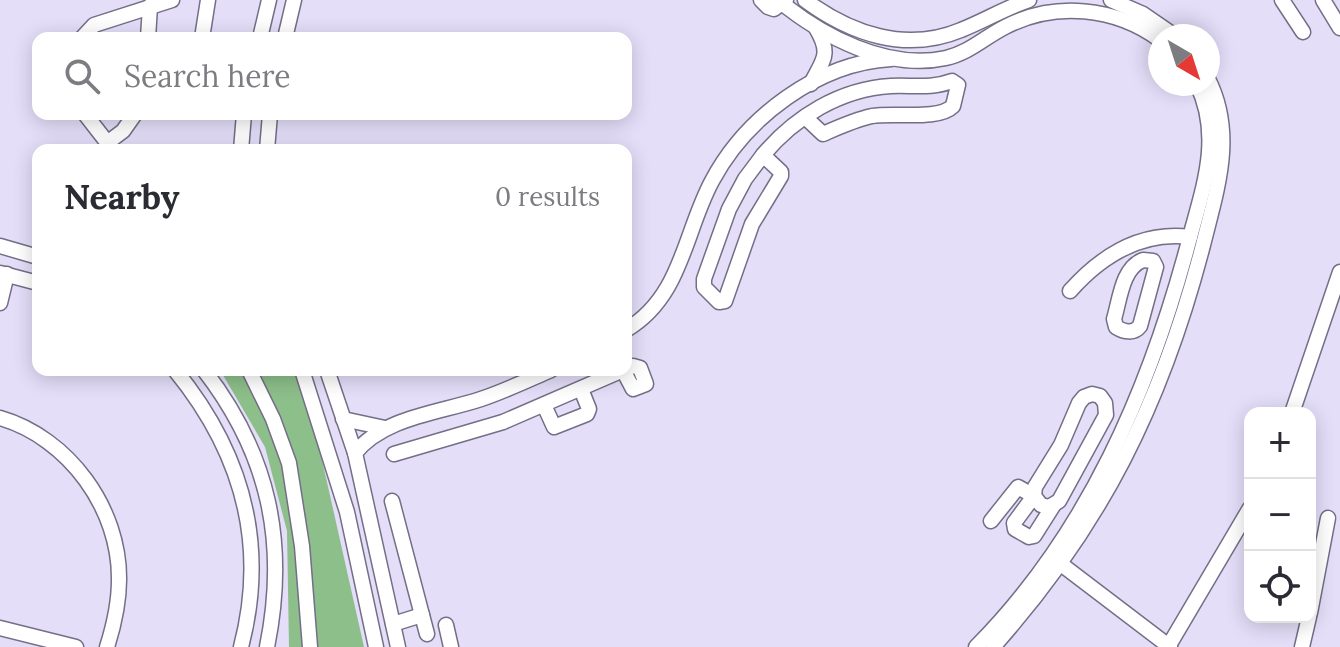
<!DOCTYPE html>
<html lang="en">
<head>
<meta charset="utf-8">
<style>
	:root { --surface:#fff; --page:#f2f2f3; --text:#2b2b33; --muted:#7c7c81; --line:#e1e1e2 }
	body { margin:0; font-family:Lora,serif; background:var(--page); color:var(--text) }
	.controls { position:absolute; right:24px; bottom:24px; display:grid; overflow:hidden; border-radius:16px; box-shadow:0 4px 20px #0003 }
	.controls button { width:72px; height:72px; display:grid; place-items:center; padding:0; border:0; border-bottom:2px solid var(--line); background:var(--surface); color:var(--text); font:40px sans-serif }
	.compass { position:absolute; left:1148px; top:24px; width:72px; height:72px; border-radius:50%; background:var(--surface); box-shadow:0 4px 20px #0003; rotate:141deg }
	.list { margin:0; padding:0; list-style:none }
	h2 { display:flex; justify-content:space-between; align-items:center; height:104px; margin:0; padding:0 32px; font-size:34px }
	h2 small { font-size:26px; font-weight:400; color:var(--muted) }
	.icon { flex:none; width:44px; height:44px; fill:none; stroke:currentColor; stroke-width:2; stroke-linecap:round; stroke-linejoin:round }
	.map { position:relative; flex:none; width:1340px; height:647px; overflow:hidden }
	.search { position:absolute; background:var(--surface); box-shadow:0 4px 20px #0003; left:32px; top:32px; width:600px; height:88px; display:flex; align-items:center; gap:20px; box-sizing:border-box; padding:0 28px; border-radius:16px; color:var(--muted); font-size:30px }
	.panel { position:absolute; background:var(--surface); box-shadow:0 4px 20px #0003; left:32px; top:144px; width:600px; height:232px; border-radius:16px }
	.map>svg:first-child { display:block }
	.green { fill:#8dbf8a }
	.lines { fill:none; stroke-linecap:round; stroke-linejoin:round }
	.minor-casing { stroke:#746e86; stroke-width:17 }
	.minor { stroke:#fff; stroke-width:14 }
</style>
</head>
<body>
<div class="map">
<svg width="1340" height="647" viewBox="0 0 1340 647">
	<rect width="100%" height="100%" fill="#e4def9"/>
	<path class="green" d="M220,370H298L307,393L364,647H289L287,531L265,447Z"/>
	<g class="lines">
		<g class="minor-casing">
			<g id="minor">
				<path d="M761,0L768,7L774,9L786,0"/>
				<path d="M778,0C822,36 887,71 946,58C969,53 985,37 1005,27C1055,1 1115,7 1160,40"/>
				<path d="M805,0C851,34 906,53 961,30C984,21 1005,8 1029,0"/>
				<path d="M1111,0L1143,14L1175,36"/>
				<path d="M1282,0L1303,32"/>
				<path d="M1323,0L1340,28"/>
				<path d="M82,38L94,25L172,0"/>
				<path d="M148,38L150,6"/>
				<path d="M202,38L208,0"/>
				<path d="M260,38L269,0"/>
				<path d="M285,38L294,0"/>
				<path d="M811,84C823,59 832,55 816,28"/>
				<path d="M85,114L113,150"/>
				<path d="M107,143L123,131L135,114"/>
				<path d="M241,150L244,114"/>
				<path d="M267,150L270,114"/>
				<path d="M763,155C795,117 840,89 891,86C913,85 931,89 952,81L958,85L953,106C938,121 894,112 872,116C854,120 839,127 823,134L805,117"/>
				<path d="M763,155L781,172V176L752,224L725,301L719,302L704,287V279L729,209L745,179Z"/>
				<path d="M0,246L38,257"/>
				<path d="M1143,260L1153,261L1156,267L1140,326C1134,334 1124,332 1116,327L1114,319C1120,299 1122,268 1143,260Z"/>
				<path d="M0,273L38,283"/>
				<path d="M1070,291C1102,255 1141,231 1190,237"/>
				<path d="M0,303L7,274"/>
				<path d="M626,330C682,297 684,233 712,181C746,117 818,63 891,59"/>
				<path d="M175,370C242,452 268,544 241,647"/>
				<path d="M204,370C269,454 288,543 267,647"/>
				<path d="M249,370L273,419L289,463L302,546L310,647"/>
				<path d="M302,370L347,512L376,647"/>
				<path d="M327,370L355,453L398,647"/>
				<path d="M623,370L633,389L646,384L640,368L633,366L626,369"/>
				<path d="M1092,394L1100,396L1105,403L1106,415L1059,501L1049,507L1041,505L1034,496L1035,487L1061,445L1079,403L1084,397Z"/>
				<path d="M544,405L554,427L587,414L589,409L581,389"/>
				<path d="M1292,413L1340,272"/>
				<path d="M0,418C69,438 120,509 119,580C119,603 114,625 107,647"/>
				<path d="M343,419L385,428"/>
				<path d="M355,453C384,417 439,413 481,399C505,391 528,380 551,370"/>
				<path d="M394,454L503,422L623,370"/>
				<path d="M392,501L427,634"/>
				<path d="M991,521L1018,487L1034,496L1014,523L1015,529L1029,537L1034,536L1053,506"/>
				<path d="M1053,558L1170,647"/>
				<path d="M1310,613L1328,518"/>
				<path d="M393,624L422,615"/>
				<path d="M446,625L451,647"/>
				<path d="M0,628L76,647"/>
				<path d="M976,647C1088,534 1150,389 1190,237C1204,185 1222,136 1197,84"/>
				<path d="M993,647C1102,525 1162,403 1203,245C1217,189 1236,134 1208,79"/>
				<path d="M1168,647L1250,508"/>
				<path d="M1302,647L1309,617"/>
			</g>
		</g>
		<use href="#minor" class="minor"/>
	</g>
</svg>
<div class="controls">
<button>+</button>
<button>−</button>
<button><svg class="icon" aria-label="locate" viewBox="0 0 24 24"><circle cx="12" cy="12" r="6"/><path d="M12 2v4M12 18v4M2 12h4M18 12h4"/></svg></button>
</div>
<svg class="compass" viewBox="-18 -18 36 36"><path d="M0-13l5 13h-10z" fill="#e53935"/><path d="M0 13l5-13h-10z" fill="#7c7c81"/></svg>
<div class="search"><svg class="icon" aria-label="search" viewBox="0 0 24 24"><circle cx="10" cy="10" r="6"/><path d="M15 15l6 6"/></svg>Search here</div>
<section class="panel">
<h2>Nearby<small>0 results</small></h2>
<ul class="list">
</ul>
</section>
</div>
</body>
</html>
